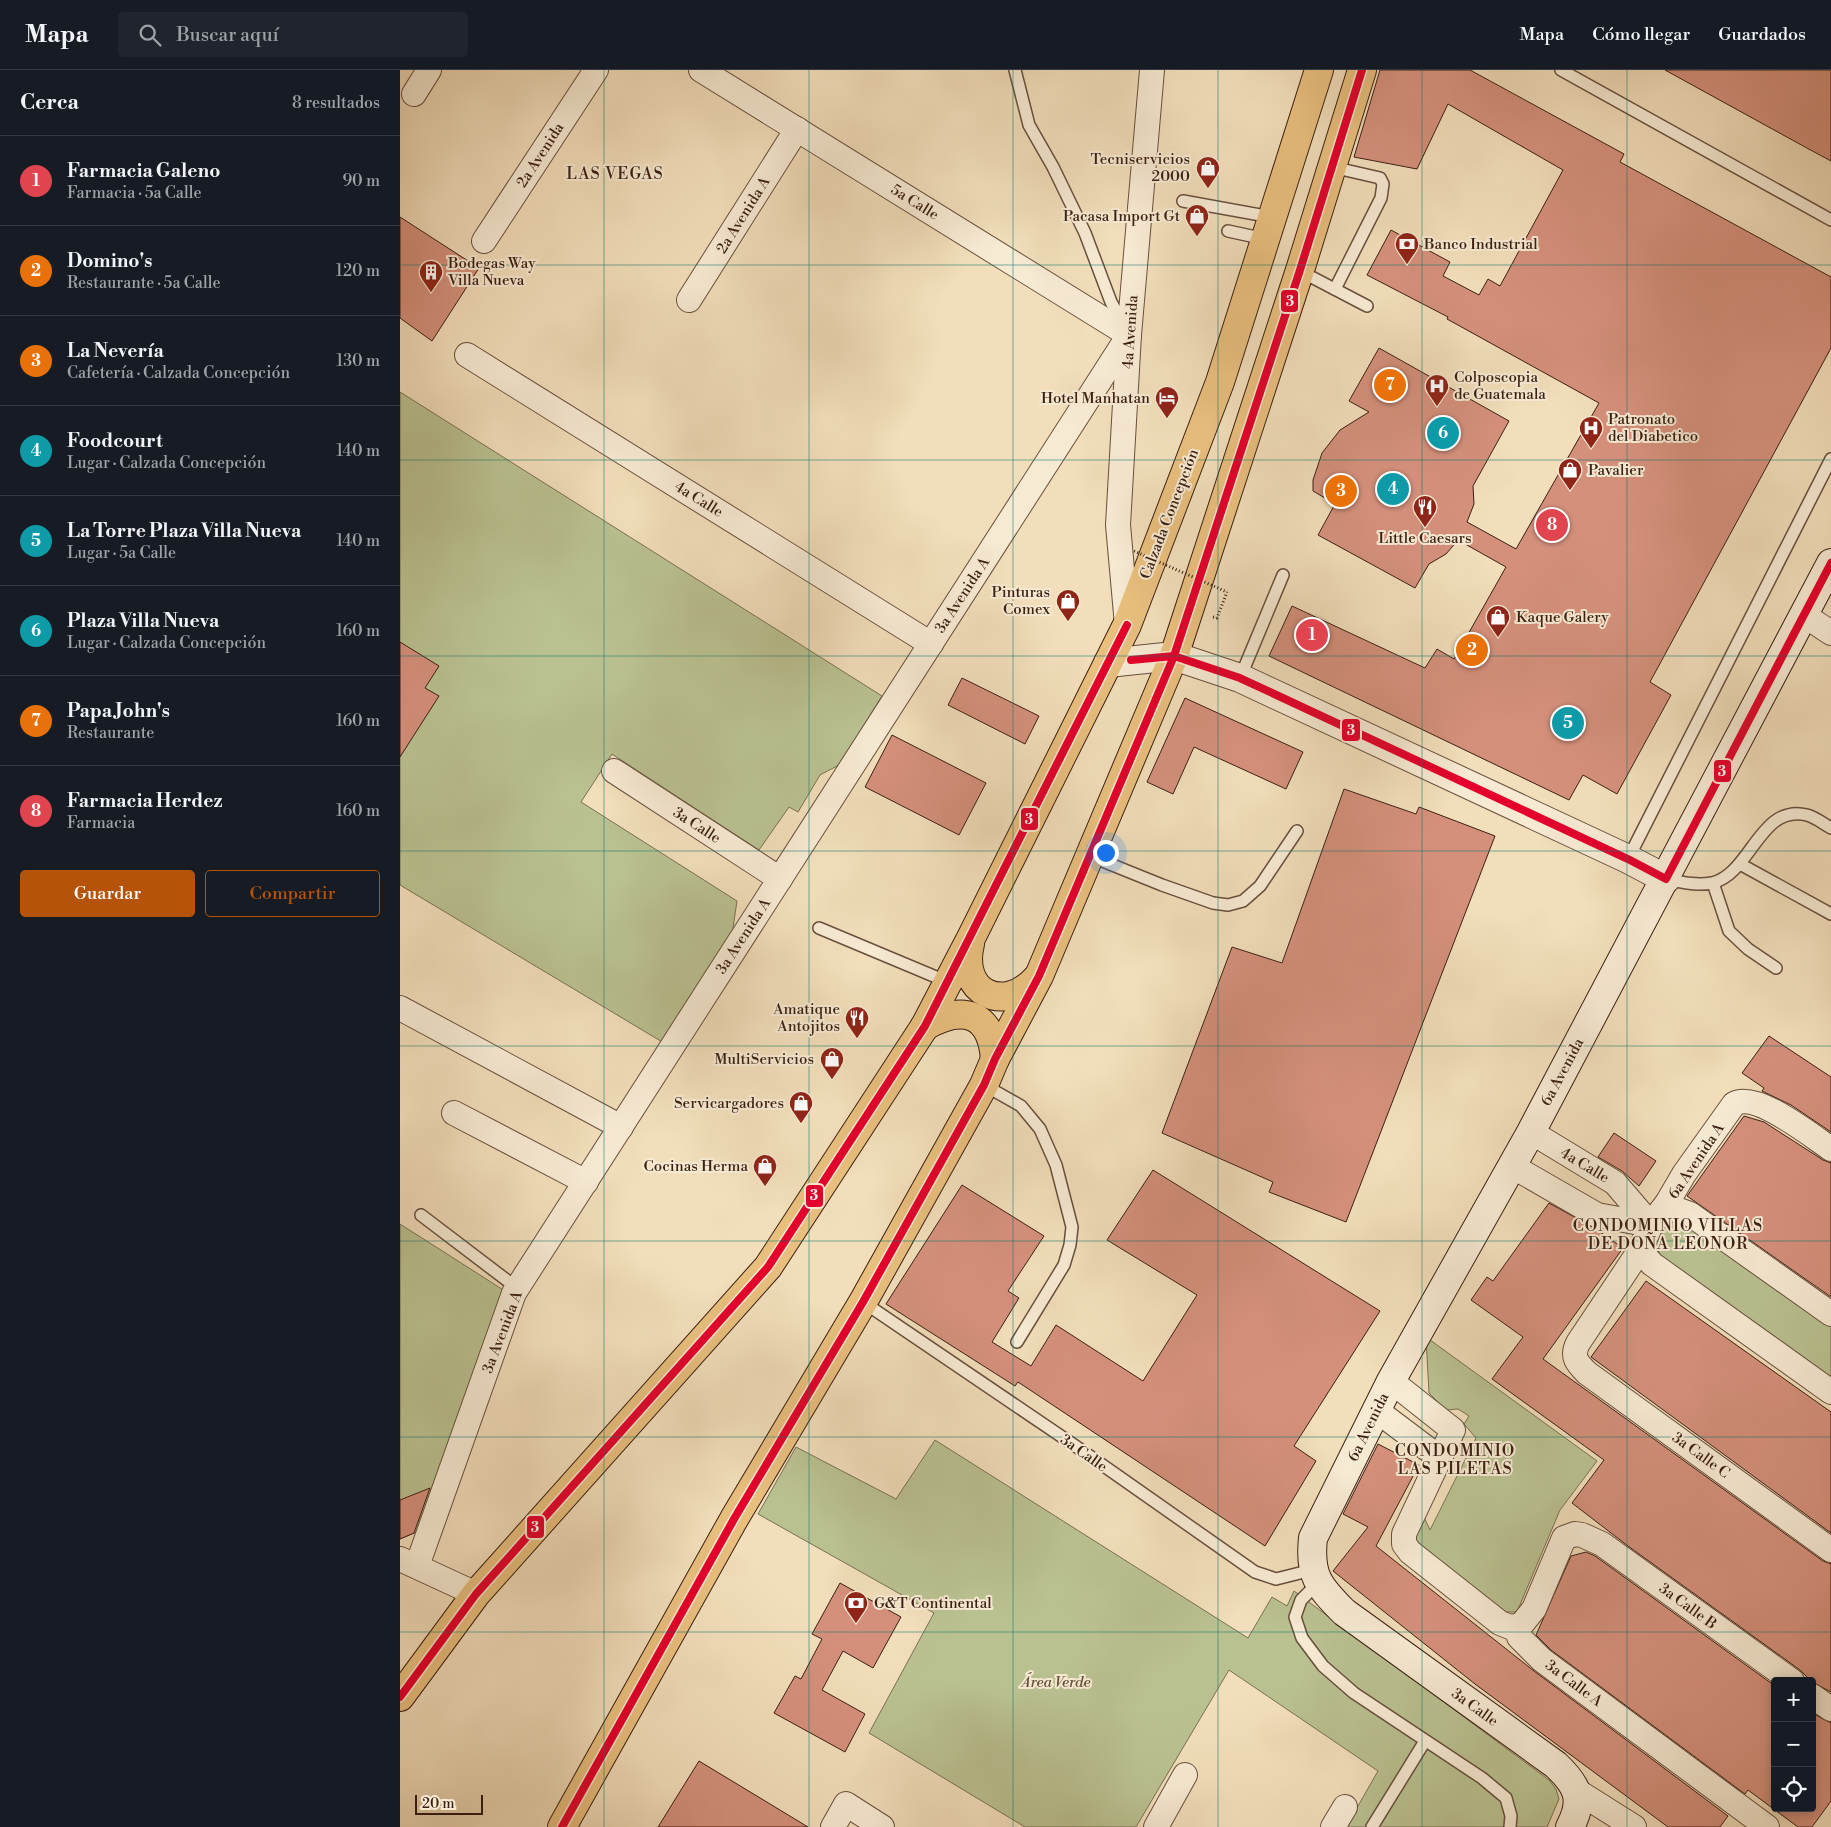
<!DOCTYPE html>
<html lang="es">
<head>
<meta charset="utf-8">
<style>
	:root { --surface:#171b24; --page:#20242c; --text:#f1f3f6; --muted:#9ea1a6; --line:#363941; --accent:#b45309 }
	body { margin:0; font-family:"Libre Bodoni",serif; background:var(--page); color:var(--text) }
	.controls { position:absolute; right:15px; bottom:15px; display:grid; overflow:hidden; border-radius:5px; box-shadow:0 2px 12px #0003 }
	.controls button { width:45px; height:45px; display:grid; place-items:center; padding:0; border:0; border-bottom:1px solid var(--line); background:var(--surface); color:var(--text); font:25px sans-serif }
	.scale { position:absolute; left:15px; bottom:12px; width:68px; box-sizing:border-box; padding-left:5px; border:2px solid #3b1f13; border-top:0; font-size:14px; line-height:18px; white-space:nowrap; color:#3b1f13; -webkit-text-stroke:4px #f7ead3; paint-order:stroke }
	.you { position:absolute; left:705px; top:782px; width:18px; height:18px; margin:-12px; border:4px solid #fff; border-radius:50%; background:#1a73e8; box-shadow:0 0 0 8px #1a73e833 }
	.badge { display:grid; place-items:center; width:32px; height:32px; border-radius:50%; background:var(--accent); color:#fff; font-size:16px; font-weight:700 }
	.pin { position:absolute; translate:-50% -50%; border:2px solid #fff; box-shadow:0 1px 5px #0006 }
	.list { margin:0; padding:0; list-style:none }
	h2 { display:flex; justify-content:space-between; align-items:center; height:65px; margin:0; padding:0 20px; font-size:21px }
	h2 small { font-size:16px; font-weight:400; color:var(--muted) }
	.list li { display:grid; grid-template-columns:32px 1fr auto; gap:15px; align-items:center; box-sizing:border-box; height:90px; padding:0 20px; border-top:1px solid var(--line) }
	.list b { display:block; font-size:19px; white-space:nowrap }
	.list p { margin:0; font-size:16px; white-space:nowrap; color:var(--muted) }
	.list em { font-size:16px; font-style:normal; color:var(--muted) }
	.actions { display:flex; gap:10px; padding:15px 20px }
	.actions a { flex:1; padding:11px 0; border:1px solid var(--accent); border-radius:5px; text-align:center; font-size:18px; color:var(--accent) }
	.actions .main { background:var(--accent); color:#fff }
	.icon { flex:none; width:28px; height:28px; fill:none; stroke:currentColor; stroke-width:2; stroke-linecap:round; stroke-linejoin:round }
	.map { position:relative; flex:none; width:1431px; height:1757px; overflow:hidden }
	header { display:flex; align-items:center; gap:30px; box-sizing:border-box; height:70px; padding:0 25px; background:var(--surface); border-bottom:1px solid var(--line) }
	header strong { font-size:24px }
	nav { display:flex; gap:28px; margin-inline-start:auto; font-size:18px }
	.search { width:350px; height:45px; background:var(--page); display:flex; align-items:center; gap:12px; box-sizing:border-box; padding:0 18px; border-radius:5px; color:var(--muted); font-size:19px }
	main { display:flex }
	aside { flex:1; background:var(--surface) }
	.map>svg:first-child { display:block }
	.green { fill:#bac191; stroke:#7a7052 }
	.building { fill:#d5907c; stroke:#3b1f13 }
	.lines { fill:none; stroke-linecap:round; stroke-linejoin:round }
	.service-casing { stroke:#694f3d; stroke-width:14 }
	.minor-casing { stroke:#694f3d; stroke-width:26 }
	.tertiary-casing { stroke:#694f3d; stroke-width:30 }
	.secondary-casing { stroke:#3b1f13; stroke-width:30 }
	.primary-casing { stroke:#3b1f13; stroke-width:30 }
	.path { stroke:#3b1f13; stroke-width:3; stroke-dasharray:1 2.5; stroke-linecap:butt }
	.service { stroke:#f7ead3; stroke-width:11 }
	.minor { stroke:#f7ead3; stroke-width:24 }
	.tertiary { stroke:#f7ead3; stroke-width:28 }
	.secondary { stroke:#f7ead3; stroke-width:28 }
	.primary { stroke:#e9bf7e; stroke-width:28 }
	.path-bridge { stroke:#3b1f13; stroke-width:3; stroke-dasharray:1 2.5; stroke-linecap:butt }
	.bus-1-casing { stroke:#f7ead3; stroke-width:11 }
	.bus-1 { stroke:#e4002b; stroke-width:8 }
	.grid { fill:none; stroke:#0f766e; stroke-width:1; stroke-opacity:0.55 }
	.labels { text-anchor:middle; stroke-width:4; stroke-linejoin:round; paint-order:stroke }
	.street-label { font-size:15px; fill:#3b1f13; stroke:#f7ead3 }
	.poi-label { font-size:15px; fill:#3b1f13; stroke:#f7ead3; text-anchor:end }
	.park-label { font-size:15px; font-style:italic; fill:#615039; stroke:#f7ead3 }
	.neighbourhood-label { font-size:16px; letter-spacing:1px; fill:#3b1f13; stroke:#f7ead3 }
	.line-badge { stroke:#f7ead3; stroke-width:2 }
	.badge-label { font-size:14px; text-anchor:middle; font-weight:bold; fill:#fff }
</style>
</head>
<body>
<header>
<strong>Mapa</strong>
<div class="search"><svg class="icon" aria-label="search" viewBox="0 0 24 24"><circle cx="10" cy="10" r="6"/><path d="M15 15l6 6"/></svg>Buscar aquí</div>
<nav><a>Mapa</a><a>Cómo llegar</a><a>Guardados</a></nav>
</header>
<main>
<aside>
<h2>Cerca<small>8 resultados</small></h2>
<ul class="list">
<li><span class="badge" style="background:#e0444e">1</span><div><b>Farmacia Galeno</b><p>Farmacia · 5a Calle</p></div><em>90 m</em></li>
<li><span class="badge" style="background:#e8710a">2</span><div><b>Domino's</b><p>Restaurante · 5a Calle</p></div><em>120 m</em></li>
<li><span class="badge" style="background:#e8710a">3</span><div><b>La Nevería</b><p>Cafetería · Calzada Concepción</p></div><em>130 m</em></li>
<li><span class="badge" style="background:#0f9aa8">4</span><div><b>Foodcourt</b><p>Lugar · Calzada Concepción</p></div><em>140 m</em></li>
<li><span class="badge" style="background:#0f9aa8">5</span><div><b>La Torre Plaza Villa Nueva</b><p>Lugar · 5a Calle</p></div><em>140 m</em></li>
<li><span class="badge" style="background:#0f9aa8">6</span><div><b>Plaza Villa Nueva</b><p>Lugar · Calzada Concepción</p></div><em>160 m</em></li>
<li><span class="badge" style="background:#e8710a">7</span><div><b>Papa John's</b><p>Restaurante</p></div><em>160 m</em></li>
<li><span class="badge" style="background:#e0444e">8</span><div><b>Farmacia Herdez</b><p>Farmacia</p></div><em>160 m</em></li>
</ul>
<div class="actions"><a class="main">Guardar</a><a>Compartir</a></div>
</aside>
<div class="map">
<svg width="1431" height="1757" viewBox="0 0 1431 1757">
	<rect width="100%" height="100%" fill="#f2debb"/>
	<filter id="stains"><feTurbulence type="fractalNoise" baseFrequency=".004" numOctaves="4"/><feColorMatrix values="0 0 0 0 .2 0 0 0 0 .09 0 0 0 0 .02 0 0 0 .5 -.17"/></filter>
	<radialGradient id="worn" r=".72"><stop offset=".6" stop-color="#630" stop-opacity="0"/><stop offset="1" stop-color="#630" stop-opacity=".3"/></radialGradient>
	<g class="green">
		<path d="M0,322L482,626L439,695L420,705L398,742L389,737L359,780L212,684L181,732L337,831L332,864L264,973L0,815Z"/>
		<path d="M1276,1149L1281,1150L1431,1254V1312L1260,1187L1256,1171L1271,1152Z"/>
		<path d="M0,1154L105,1221L19,1461L0,1469Z"/>
		<path d="M1026,1267L1197,1391L1160,1440L1117,1542H1101L1015,1474V1467L1023,1445L1030,1460L1076,1368L1064,1354L1069,1346L1058,1339L1046,1340L1029,1323Z"/>
		<path d="M535,1370L848,1568L872,1527L887,1536L894,1521L1149,1710L1156,1719L1159,1729L1147,1757H946L978,1701L829,1600L736,1757H625L469,1663L534,1543L358,1444L396,1377L496,1429Z"/>
	</g>
	<g class="building">
		<path d="M980,0H1070L1224,84L1220,92L1431,207V278L1250,612L1271,625L1217,724L1183,705L1169,730L869,586L892,536L1025,598L1037,579L1054,589L1106,497L1058,470L1046,484L1029,494L1015,518L918,465L935,434L913,421V410L922,383L940,360L969,342L949,331L979,278L1109,351L1073,416L1074,434L1067,452L1116,479L1199,333L1047,249L1048,247L967,205L991,160L1050,192L1043,206L1079,225L1088,209L1100,216L1163,100L1048,34L1017,99L954,87Z"/>
		<path d="M1265,0H1431V91L1405,77Z"/>
		<path d="M0,147L79,198L32,271L0,248Z"/>
		<path d="M0,572L39,596L25,618L39,626L0,687Z"/>
		<path d="M562,608L639,646L625,674L548,635Z"/>
		<path d="M785,628L903,682L886,719L794,677L773,724L747,712Z"/>
		<path d="M492,665L586,713L559,765L465,717Z"/>
		<path d="M944,719L1016,744L1019,737L1095,766L946,1152L869,1122L873,1112L762,1063L832,877L882,893Z"/>
		<path d="M1369,966L1431,1007V1062L1391,1035L1362,1021L1364,1018L1342,1003Z"/>
		<path d="M1344,1046L1364,1052L1423,1090L1431,1093V1227L1287,1126Z"/>
		<path d="M1214,1063L1256,1091L1239,1116L1222,1101L1198,1087Z"/>
		<path d="M753,1100L980,1241L894,1376L916,1391L865,1476L618,1312L615,1316L486,1234L562,1115L644,1166L608,1221L619,1228L592,1272L631,1296L656,1255L743,1311L797,1225L707,1170Z"/>
		<path d="M1149,1133L1196,1159L1223,1178L1143,1289L1423,1491L1431,1494V1622L1412,1612L1400,1600L1228,1476L1172,1433L1204,1390L1092,1309L1123,1267L1071,1230L1087,1207L1093,1211Z"/>
		<path d="M1246,1211L1431,1342V1463L1191,1287Z"/>
		<path d="M978,1374L1019,1395L976,1476L1134,1601L1328,1746L1320,1757H1268L1075,1614L933,1501L968,1457L943,1444Z"/>
		<path d="M30,1418L14,1463L0,1469V1430Z"/>
		<path d="M1186,1482L1195,1486L1375,1616V1738H1412V1643L1431,1653V1731L1412,1757H1398L1348,1720L1345,1724L1151,1580L1136,1565L1171,1486Z"/>
		<path d="M440,1513L501,1547L473,1598L443,1581L422,1620L465,1644L445,1682L374,1643L395,1606L401,1609L422,1569L412,1564Z"/>
		<path d="M299,1691L408,1757H258Z"/>
	</g>
	<g class="lines">
		<g class="service-casing">
			<g id="service">
				<path d="M615,0L629,55L653,97L685,163L711,232L725,257"/>
				<path d="M1161,0L1431,150"/>
				<path d="M932,97L980,108L983,114L981,128L935,219"/>
				<path d="M783,131L872,147"/>
				<path d="M828,161L865,169"/>
				<path d="M900,201L967,236"/>
				<path d="M840,608L883,505"/>
				<path d="M690,786L762,815L813,833L828,835L843,831L860,816L897,761"/>
				<path d="M1228,789L1431,389"/>
				<path d="M1340,794L1431,844"/>
				<path d="M1266,809C1281,812 1296,816 1312,813C1351,804 1360,733 1407,745C1415,747 1424,754 1431,758"/>
				<path d="M1313,813L1329,861L1348,879L1376,898"/>
				<path d="M419,858L548,912"/>
				<path d="M584,1015L621,1036L640,1059L656,1095L672,1157L670,1175L664,1195L617,1272"/>
				<path d="M21,1145L117,1218"/>
				<path d="M463,1232L674,1375L855,1502L876,1509L912,1500"/>
				<path d="M918,1513L901,1530L895,1547L902,1568L923,1596L954,1623L1082,1708L1106,1728L1111,1746L1110,1757"/>
				<path d="M972,1757L1025,1671"/>
			</g>
		</g>
		<g class="minor-casing">
			<g id="minor">
				<path d="M14,24L29,0"/>
				<path d="M84,171L196,0"/>
				<path d="M289,230L397,59"/>
				<path d="M67,285L531,574"/>
				<path d="M1404,545L1431,563"/>
				<path d="M727,555L718,455L729,265L752,0"/>
				<path d="M214,701L380,809"/>
				<path d="M0,938L221,1057"/>
				<path d="M54,1043L186,1112"/>
				<path d="M1131,1062L1215,1113L1251,1155"/>
				<path d="M1431,1079C1412,1066 1356,1021 1334,1034L1284,1104L1267,1133L1251,1155L1240,1180L1178,1273C1171,1287 1177,1293 1187,1303L1431,1480"/>
				<path d="M1112,1096L1197,1145L1251,1155"/>
				<path d="M1261,1141L1276,1139L1290,1144L1431,1244"/>
				<path d="M1240,1180L1252,1194L1431,1322"/>
				<path d="M991,1311L1053,1360L1004,1464V1474L1010,1482L1100,1553L1110,1557L1121,1555"/>
				<path d="M976,1340L1041,1389"/>
				<path d="M0,1489L76,1524"/>
				<path d="M17,1496L114,1223L729,265L301,0"/>
				<path d="M1412,1626L1431,1639"/>
				<path d="M1177,1721L1234,1757"/>
				<path d="M433,1757L446,1734L482,1757"/>
				<path d="M756,1757L785,1705"/>
				<path d="M933,1757L945,1737"/>
				<path d="M1367,1757L1142,1590L1119,1567L1117,1560L1134,1539L1164,1468L1175,1464L1182,1465L1202,1474L1392,1611"/>
			</g>
		</g>
		<g class="tertiary-casing">
			<path id="tertiary" d="M708,593L774,586L840,608L1228,789L1266,809"/>
		</g>
		<g class="secondary-casing">
			<path id="secondary" d="M1170,1757C1185,1729 1177,1715 1156,1695L944,1542C918,1516 909,1505 913,1468L991,1311L1131,1062L1431,493"/>
		</g>
		<g class="primary-casing">
			<g id="primary">
				<path d="M570,874C558,923 604,945 637,908"/>
				<path d="M525,956C564,934 591,943 595,989"/>
				<path d="M0,1627L76,1524L368,1197L525,956L571,868L727,555L820,312L919,0"/>
				<path d="M162,1757L334,1449L463,1232L584,1015L595,989L639,906L774,586L900,200L962,0"/>
			</g>
		</g>
		<path class="path" d="M813,547L817,548L827,522"/>
		<use href="#service" class="service"/>
		<use href="#minor" class="minor"/>
		<use href="#tertiary" class="tertiary"/>
		<use href="#secondary" class="secondary"/>
		<use href="#primary" class="primary"/>
		<path class="path-bridge" d="M734,481L827,522"/>
		<g class="bus-1-casing">
			<g id="bus-1">
				<path d="M731,590L774,586L840,608L1228,789L1266,809L1431,493"/>
				<path d="M0,1627L76,1524L368,1197L525,956L727,555"/>
				<path d="M162,1757L334,1449L463,1232L584,1015L595,989L639,906L774,586L900,200L962,0"/>
			</g>
		</g>
		<use href="#bus-1" class="bus-1"/>
	</g>
	<path class="grid" d="M204,0V1757M409,0V1757M613,0V1757M818,0V1757M1022,0V1757M1227,0V1757M0,195H1431M0,390H1431M0,586H1431M0,781H1431M0,976H1431M0,1171H1431M0,1367H1431M0,1562H1431"/>
	<defs>
		<g id="shop-pin" transform="scale(1.25)"><path d="M0 17L-7.5 6A9.5 9.5 0 1 1 7.5 6Z" fill="#8f2418" stroke="#f7ead3"/><path d="M-5-2.5h2.3a2.7 3.5 0 0 1 5.4 0H5L5.5 6h-11ZM-1.5-2.5h3a1.5 2.3 0 0 0-3 0Z" fill="#fff"/></g>
		<g id="bank-pin" transform="scale(1.25)"><path d="M0 17L-7.5 6A9.5 9.5 0 1 1 7.5 6Z" fill="#8f2418" stroke="#f7ead3"/><path d="M-6-4H6V4H-6ZM0-2.3a2.3 2.3 0 1 0 0 4.6a2.3 2.3 0 1 0 0-4.6Z" fill="#fff"/></g>
		<g id="building-pin" transform="scale(1.25)"><path d="M0 17L-7.5 6A9.5 9.5 0 1 1 7.5 6Z" fill="#8f2418" stroke="#f7ead3"/><path d="M-4-6H4V6H1V3H-1V6H-4ZM-2.5-4.3h1.7v1.8h-1.7ZM.8-4.3h1.7v1.8H.8ZM-2.5-1h1.7V.8h-1.7ZM.8-1h1.7V.8H.8Z" fill="#fff"/></g>
		<g id="hospital-pin" transform="scale(1.25)"><path d="M0 17L-7.5 6A9.5 9.5 0 1 1 7.5 6Z" fill="#8f2418" stroke="#f7ead3"/><path d="M-5-5h3v3.5h4V-5h3V5h-3V1.5h-4V5h-3Z" fill="#fff"/></g>
		<g id="hotel-pin" transform="scale(1.25)"><path d="M0 17L-7.5 6A9.5 9.5 0 1 1 7.5 6Z" fill="#8f2418" stroke="#f7ead3"/><path d="M-6-4.5h1.5V1H6V5H4.5V3h-9V5H-6ZM-4 0a1.8 1.8 0 1 1 3.6 0ZM.5 0V-2.5h3Q6-2.5 6 0Z" fill="#fff"/></g>
		<g id="restaurant-pin" transform="scale(1.25)"><path d="M0 17L-7.5 6A9.5 9.5 0 1 1 7.5 6Z" fill="#8f2418" stroke="#f7ead3"/><path d="M-5-6h1v4h1v-4h1v4h1v-4h1v5L-1.5 .5V6h-2V.5L-5-1ZM5-6V6H3V1.5H1.5Q1.5-4 5-6Z" fill="#fff"/></g>
	</defs>
	<g fill-rule="evenodd">
		<use href="#shop-pin" x="808" y="98"/>
		<use href="#shop-pin" x="797" y="146"/>
		<use href="#bank-pin" x="1007" y="174"/>
		<use href="#building-pin" x="31" y="202"/>
		<use href="#hospital-pin" x="1037" y="316"/>
		<use href="#hotel-pin" x="767" y="328"/>
		<use href="#hospital-pin" x="1191" y="358"/>
		<use href="#shop-pin" x="1170" y="400"/>
		<use href="#restaurant-pin" x="1025" y="437"/>
		<use href="#shop-pin" x="668" y="531"/>
		<use href="#shop-pin" x="1098" y="547"/>
		<use href="#restaurant-pin" x="457" y="948"/>
		<use href="#shop-pin" x="432" y="989"/>
		<use href="#shop-pin" x="401" y="1033"/>
		<use href="#shop-pin" x="365" y="1096"/>
		<use href="#bank-pin" x="456" y="1533"/>
	</g>
	<g class="labels">
		<g class="street-label">
			<text transform="translate(140 85) rotate(-57)" y="5">2a Avenida</text>
			<text transform="translate(515 132) rotate(32)" y="5">5a Calle</text>
			<text transform="translate(343 145) rotate(-58)" y="5">2a Avenida A</text>
			<text transform="translate(730 262) rotate(-86)" y="5">4a Avenida</text>
			<text transform="translate(299 429) rotate(32)" y="5">4a Calle</text>
			<text transform="translate(769 444) rotate(-69)" y="5">Calzada Concepción</text>
			<text transform="translate(562 525) rotate(-57)" y="5">3a Avenida A</text>
			<text transform="translate(297 755) rotate(33)" y="5">3a Calle</text>
			<text transform="translate(343 866) rotate(-57)" y="5">3a Avenida A</text>
			<text transform="translate(1162 1002) rotate(-62)" y="5">6a Avenida</text>
			<text transform="translate(1296 1091) rotate(-56)" y="5">6a Avenida A</text>
			<text transform="translate(1185 1095) rotate(31)" y="5">4a Calle</text>
			<text transform="translate(102 1262) rotate(-69)" y="5">3a Avenida A</text>
			<text transform="translate(968 1357) rotate(-64)" y="5">6a Avenida</text>
			<text transform="translate(684 1383) rotate(35)" y="5">3a Calle</text>
			<text transform="translate(1301 1385) rotate(36)" y="5">3a Calle C</text>
			<text transform="translate(1288 1536) rotate(36)" y="5">3a Calle B</text>
			<text transform="translate(1174 1613) rotate(37)" y="5">3a Calle A</text>
			<text transform="translate(1075 1637) rotate(36)" y="5">3a Calle</text>
		</g>
		<g class="poi-label">
			<text x="790" y="94">Tecniservicios<tspan x="790" dy="17">2000</tspan></text>
			<text x="780" y="151">Pacasa Import Gt</text>
			<text x="1024" y="179" text-anchor="start">Banco Industrial</text>
			<text x="48" y="198" text-anchor="start">Bodegas Way<tspan x="48" dy="17">Villa Nueva</tspan></text>
			<text x="1054" y="312" text-anchor="start">Colposcopia<tspan x="1054" dy="17">de Guatemala</tspan></text>
			<text x="750" y="333">Hotel Manhatan</text>
			<text x="1208" y="354" text-anchor="start">Patronato<tspan x="1208" dy="17">del Diabetico</tspan></text>
			<text x="1188" y="405" text-anchor="start">Pavalier</text>
			<text x="1025" y="473" text-anchor="middle">Little Caesars</text>
			<text x="650" y="527">Pinturas<tspan x="650" dy="17">Comex</tspan></text>
			<text x="1116" y="552" text-anchor="start">Kaque Galery</text>
			<text x="440" y="944">Amatique<tspan x="440" dy="17">Antojitos</tspan></text>
			<text x="414" y="994">MultiServicios</text>
			<text x="384" y="1038">Servicargadores</text>
			<text x="348" y="1101">Cocinas Herma</text>
			<text x="474" y="1538" text-anchor="start">G&amp;T Continental</text>
		</g>
		<g class="park-label">
			<text x="656" y="1617">Área Verde</text>
		</g>
		<g class="neighbourhood-label">
			<text x="215" y="109">LAS VEGAS</text>
			<text x="1268" y="1161">CONDOMINIO VILLAS<tspan x="1268" dy="18">DE DOÑA LEONOR</tspan></text>
			<text x="1055" y="1386">CONDOMINIO<tspan x="1055" dy="18">LAS PILETAS</tspan></text>
		</g>
	</g>
	<g class="line-badge">
		<rect x="880" y="219" width="19" height="24" rx="5" fill="#e4002b"/>
		<rect x="941" y="648" width="20" height="24" rx="5" fill="#e4002b"/>
		<rect x="1313" y="689" width="19" height="24" rx="5" fill="#e4002b"/>
		<rect x="620" y="737" width="19" height="24" rx="5" fill="#e4002b"/>
		<rect x="405" y="1114" width="19" height="24" rx="5" fill="#e4002b"/>
		<rect x="126" y="1445" width="19" height="24" rx="5" fill="#e4002b"/>
	</g>
	<g class="badge-label">
		<text x="890" y="236">3</text>
		<text x="951" y="665">3</text>
		<text x="1322" y="706">3</text>
		<text x="629" y="754">3</text>
		<text x="414" y="1130">3</text>
		<text x="135" y="1462">3</text>
	</g>
	<rect width="100%" height="100%" filter="url(#stains)"/>
	<rect width="100%" height="100%" fill="url(#worn)"/>
</svg>
<div class="controls">
<button>+</button>
<button>−</button>
<button><svg class="icon" aria-label="locate" viewBox="0 0 24 24"><circle cx="12" cy="12" r="6"/><path d="M12 2v4M12 18v4M2 12h4M18 12h4"/></svg></button>
</div>
<div class="scale">20 m</div>
<div class="you"></div>
<div class="pin badge" style="left:912px;top:565px;background:#e0444e">1</div>
<div class="pin badge" style="left:1072px;top:580px;background:#e8710a">2</div>
<div class="pin badge" style="left:941px;top:421px;background:#e8710a">3</div>
<div class="pin badge" style="left:993px;top:419px;background:#0f9aa8">4</div>
<div class="pin badge" style="left:1168px;top:653px;background:#0f9aa8">5</div>
<div class="pin badge" style="left:1043px;top:363px;background:#0f9aa8">6</div>
<div class="pin badge" style="left:990px;top:315px;background:#e8710a">7</div>
<div class="pin badge" style="left:1152px;top:455px;background:#e0444e">8</div>
</div>
</main>
</body>
</html>
